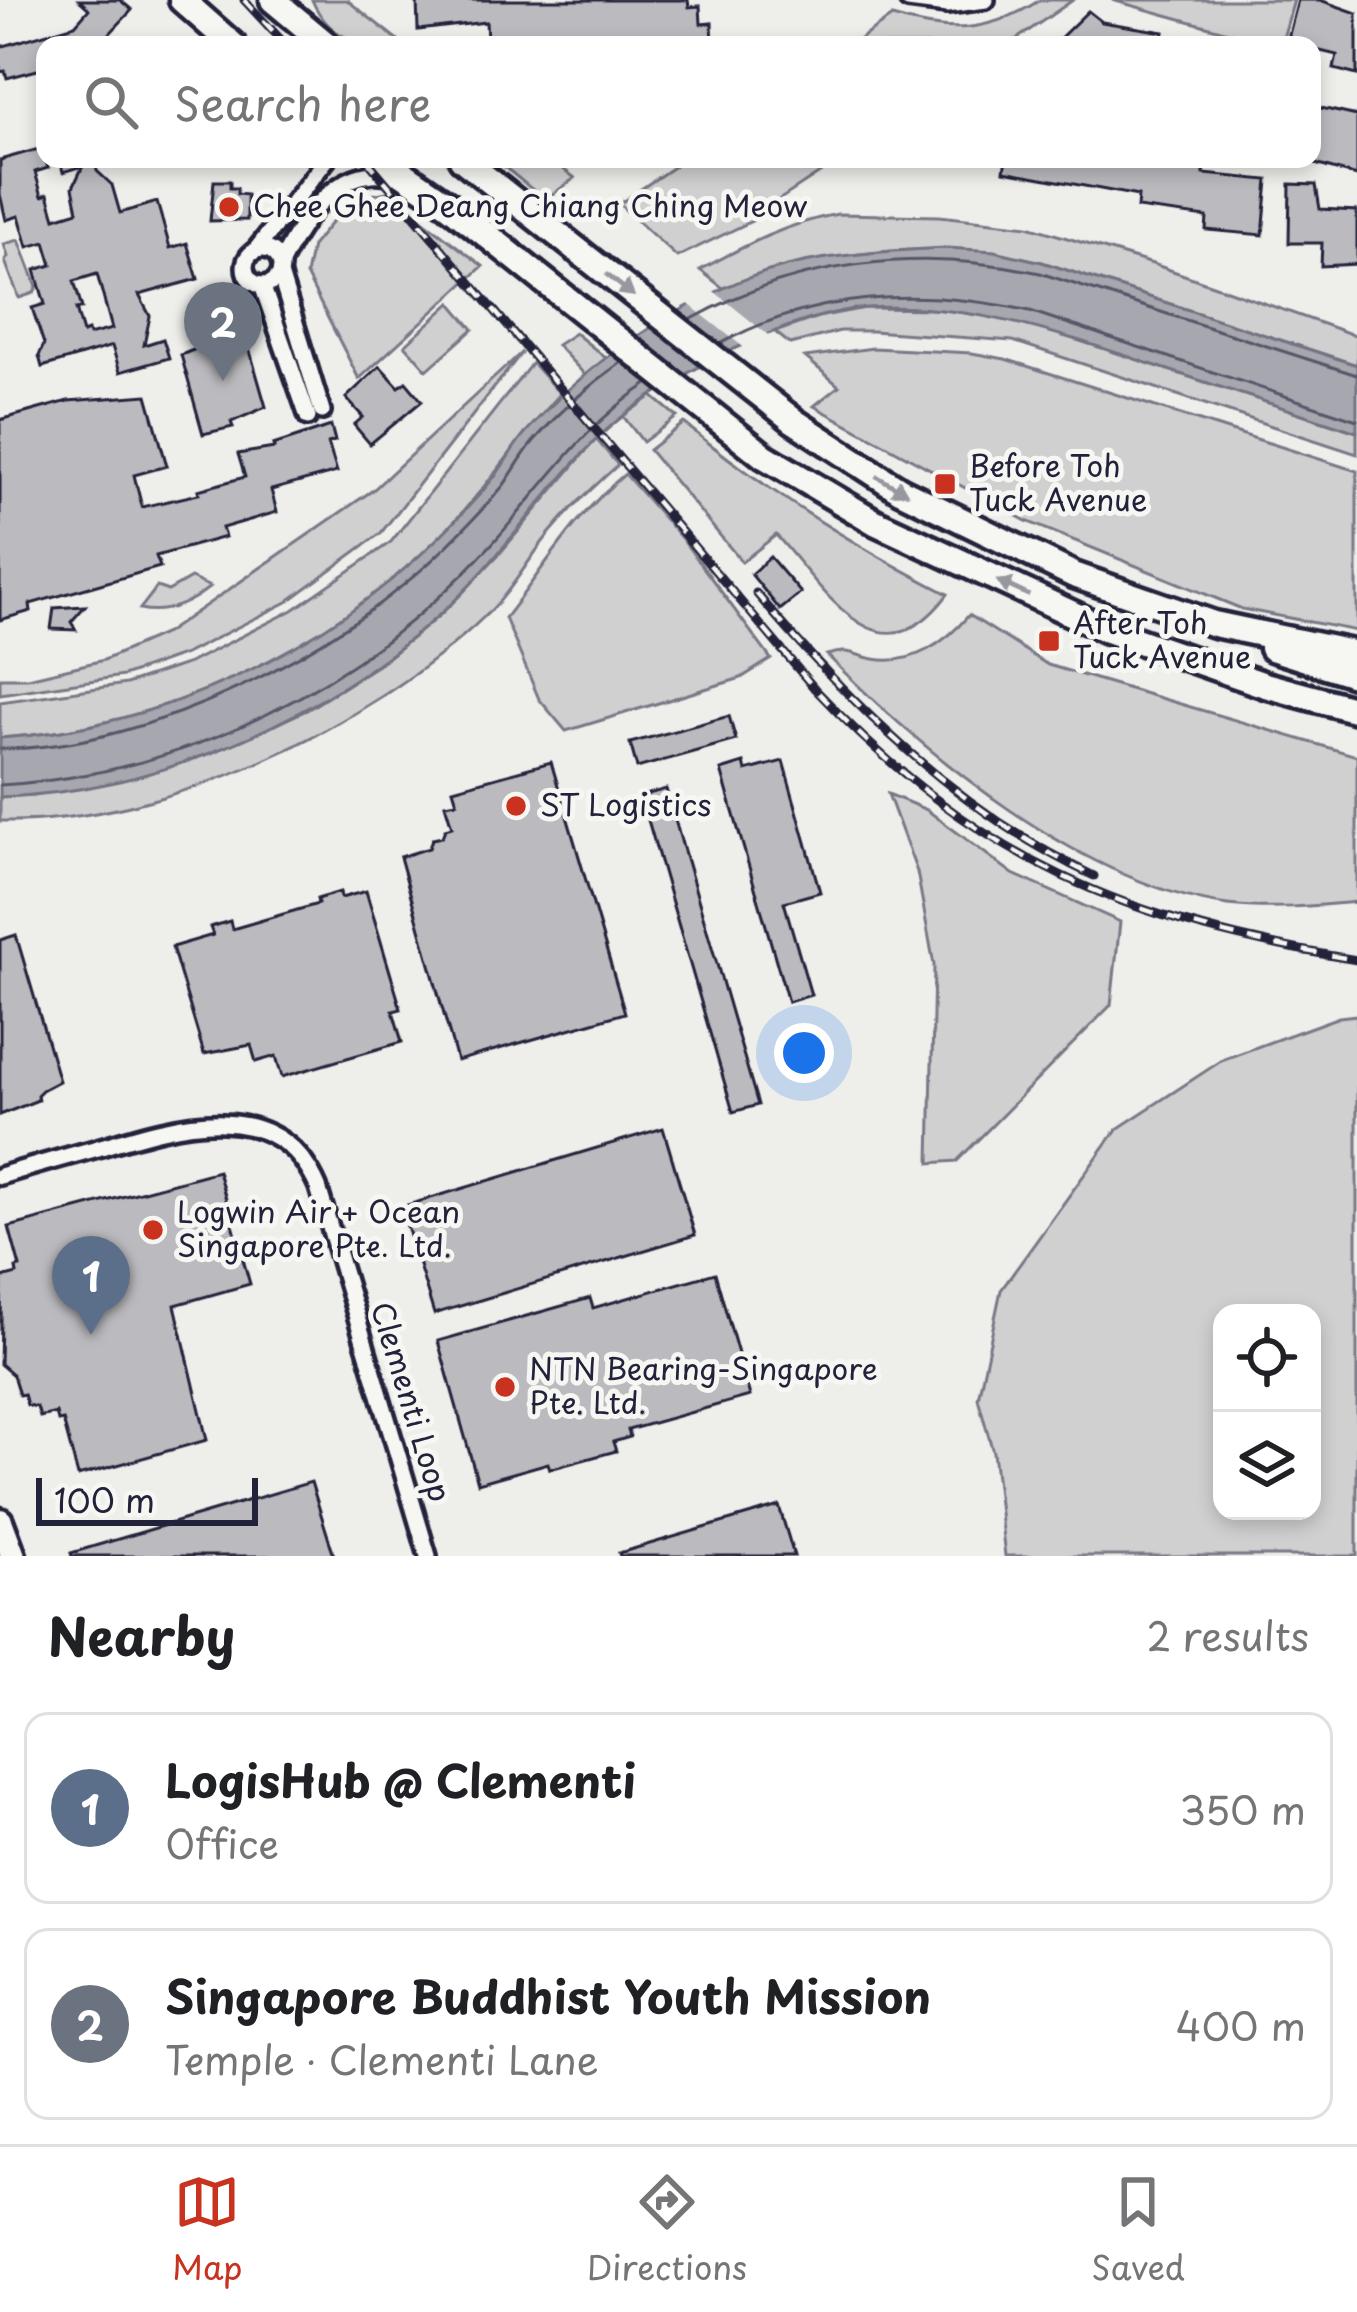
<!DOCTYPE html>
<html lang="en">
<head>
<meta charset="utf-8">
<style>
	:root { --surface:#fff; --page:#f6f6f6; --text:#202124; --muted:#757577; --line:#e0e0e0; --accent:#c8321e }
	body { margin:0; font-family:"Playpen Sans",sans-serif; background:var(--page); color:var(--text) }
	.controls { position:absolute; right:36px; bottom:36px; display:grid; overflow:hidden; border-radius:24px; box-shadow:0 6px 18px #0003 }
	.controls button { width:108px; height:108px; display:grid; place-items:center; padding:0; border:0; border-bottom:3px solid var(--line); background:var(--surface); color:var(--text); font:60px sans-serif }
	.scale { position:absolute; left:36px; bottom:30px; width:222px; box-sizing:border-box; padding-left:12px; border:6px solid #22223b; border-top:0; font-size:33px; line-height:42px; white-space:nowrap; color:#22223b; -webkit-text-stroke:9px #f6f6f2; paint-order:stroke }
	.you { position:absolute; left:804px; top:1053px; width:42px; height:42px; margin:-30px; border:9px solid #fff; border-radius:50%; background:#1a73e8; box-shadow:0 0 0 18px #1a73e833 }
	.badge { display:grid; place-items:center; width:78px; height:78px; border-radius:50%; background:var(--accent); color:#fff; font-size:39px; font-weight:700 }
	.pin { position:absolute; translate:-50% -99px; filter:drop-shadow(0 3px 6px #0008) }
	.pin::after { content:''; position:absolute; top:63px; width:42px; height:36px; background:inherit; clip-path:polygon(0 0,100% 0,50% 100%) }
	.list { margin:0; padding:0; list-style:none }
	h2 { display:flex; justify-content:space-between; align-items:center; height:156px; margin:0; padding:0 48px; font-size:51px }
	h2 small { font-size:39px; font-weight:400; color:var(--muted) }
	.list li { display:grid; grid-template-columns:78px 1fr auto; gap:36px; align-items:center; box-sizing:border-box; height:192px; margin:0 24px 24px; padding:0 24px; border:3px solid var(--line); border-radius:24px }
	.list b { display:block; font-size:45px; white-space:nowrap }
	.list p { margin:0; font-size:39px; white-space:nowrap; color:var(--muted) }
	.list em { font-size:39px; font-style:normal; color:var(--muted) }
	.icon { flex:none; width:66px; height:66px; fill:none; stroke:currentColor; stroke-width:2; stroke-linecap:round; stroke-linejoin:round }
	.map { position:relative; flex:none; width:1357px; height:1556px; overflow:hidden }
	.search { position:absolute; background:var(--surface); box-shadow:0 6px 18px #0003; left:36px; right:36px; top:36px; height:132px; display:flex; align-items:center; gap:30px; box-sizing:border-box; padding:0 42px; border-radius:24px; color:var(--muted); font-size:45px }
	.sheet { height:588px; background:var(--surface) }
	nav { display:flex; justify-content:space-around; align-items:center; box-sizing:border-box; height:168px; border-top:3px solid var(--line); background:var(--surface); font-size:33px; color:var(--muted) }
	nav a { display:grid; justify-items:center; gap:6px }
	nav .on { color:var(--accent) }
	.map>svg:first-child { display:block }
	.green { fill:#d0d0d1; stroke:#797986; stroke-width:3; fill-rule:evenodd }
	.water { fill:#a7a7af; stroke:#727281; stroke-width:3 }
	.pier { fill:#eeeeeb }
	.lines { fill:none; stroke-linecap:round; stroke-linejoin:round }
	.shore { stroke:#575769; stroke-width:3 }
	.building { fill:#bbbbbf; stroke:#22223b; stroke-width:3; fill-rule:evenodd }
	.street-casing { stroke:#22223b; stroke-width:24 }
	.primary-casing { stroke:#22223b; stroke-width:33 }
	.street { stroke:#f6f6f2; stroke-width:15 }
	.primary { stroke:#f6f6f2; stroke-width:24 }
	.rail-casing { stroke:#22223b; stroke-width:9 }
	.rail { stroke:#f6f6f2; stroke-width:4.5; stroke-dasharray:14; stroke-linecap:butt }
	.oneway { fill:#9797a0 }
	.poi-dot { fill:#c8321e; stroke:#f6f6f2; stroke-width:4.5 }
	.labels { text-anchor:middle; stroke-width:10; stroke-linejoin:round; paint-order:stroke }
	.poi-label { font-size:30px; fill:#22223b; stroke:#f6f6f2; text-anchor:start }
	.street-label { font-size:30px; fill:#22223b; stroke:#f6f6f2 }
</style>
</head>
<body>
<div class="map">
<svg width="1357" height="1556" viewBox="0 0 1357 1556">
	<rect width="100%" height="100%" fill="#eeeeeb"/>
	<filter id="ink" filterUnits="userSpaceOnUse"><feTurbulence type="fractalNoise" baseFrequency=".00833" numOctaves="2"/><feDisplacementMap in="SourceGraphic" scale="24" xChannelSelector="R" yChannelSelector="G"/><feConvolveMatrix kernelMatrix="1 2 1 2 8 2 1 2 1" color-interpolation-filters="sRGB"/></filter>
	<g filter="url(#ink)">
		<g class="green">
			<path d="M312,0H347L404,45C363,45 331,43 312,0Z"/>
			<path d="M1040,0H1073L1008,45H851L892,17C949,34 989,33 1040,0Z"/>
			<path d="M1112,0H1294L1281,45H1275Z"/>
			<path d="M495,159H550L575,178L545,200Z"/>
			<path d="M685,159H841L768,207L760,217L677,257L619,204Z"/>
			<path d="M386,192L483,266L359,379L306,275L312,246L351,199Z"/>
			<path d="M838,214L939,216L1028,226L1156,265L1357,336V365L1042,262C935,239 826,249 723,288L700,270C746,245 787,223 838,214Z"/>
			<path d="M19,240L37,287L34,293L19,298L5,261L8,257L4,244Z"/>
			<path d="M451,303L473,329L427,370L405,345Z"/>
			<path d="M865,308L940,309L1026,322L1357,432V454L1013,341L872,331H840L790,344L775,332L818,317Z"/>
			<path d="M575,333L606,358L585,375L557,345Z"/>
			<path d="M873,348L972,353L1005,359L1357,471V631L1242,609L1026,521L814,406L839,386L805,357Z"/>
			<path d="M522,352L381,533L287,602L185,654L123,676L0,694V678H28L104,660L166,633L373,490Z"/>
			<path d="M532,363L560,394C518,440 485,490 442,535C329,650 161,728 0,738V702L126,684L189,663L293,610L391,542Z"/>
			<path d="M652,396L677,417L643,442L623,416Z"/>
			<path d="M684,423C765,491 855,546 948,594C879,687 825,589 776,535L742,562L649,450Z"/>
			<path d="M596,439L618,465C591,489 564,514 542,543C524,567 508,595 486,615C370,727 163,825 0,821V797L35,795L209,754L307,710L378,665L440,615L501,552Z"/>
			<path d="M625,474L683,540L771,659L741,678L566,731L539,699L505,618C544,568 575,515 625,474Z"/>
			<path d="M191,578L210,587C190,603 167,615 140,609L157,587L168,591Z"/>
			<path d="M969,615L1048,665L1357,756V902C1314,906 1271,910 1228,905C1083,885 927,756 827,655C852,648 851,655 874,659C913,666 946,642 969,615Z"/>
			<path d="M888,794L927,810L1013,874L1120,922L1111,1005L957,1161L930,1163L934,965L917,872Z"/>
			<path d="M1357,1015V1556H1005L993,1452L978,1398L1001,1290L1117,1129L1224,1059L1339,1017ZM1312,1313V1511H1222V1313Z"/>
		</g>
		<path class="water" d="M947,248L995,251L1042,262L1357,365V432C1288,409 1219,386 1150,364C1057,333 968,302 867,308C787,313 650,384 594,442C539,498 496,565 437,617C320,720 157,792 0,797V738C161,728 325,650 439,537C458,518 478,497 495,476C506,462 514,445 526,432C580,371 650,322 724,288C795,255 870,252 947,248Z"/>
		<path class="pier" d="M710,288L773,339L747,350L686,302Z"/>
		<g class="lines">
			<g class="shore">
				<path d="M690,320C797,260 920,247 1040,273L1357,375"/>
				<path d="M720,344C817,290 924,288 1030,311L1357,420"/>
				<path d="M0,749C151,749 341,651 447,546C466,527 486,506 503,486C514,471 522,455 534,441C560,411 589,385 622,362"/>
				<path d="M0,785C189,774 363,685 490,546C542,489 582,426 649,383"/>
			</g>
		</g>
		<g class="building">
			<path d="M79,0H120L132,10L99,45H45V68L7,78L5,71L0,72V47L75,25L89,9Z"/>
			<path d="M417,0H688L689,7L700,6L701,24L712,23L713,45H499V39L487,40L486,22L418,30Z"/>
			<path d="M1298,0H1320L1357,13V75L1334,69L1337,55L1312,49V45L1287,42Z"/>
			<path d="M1088,11L1102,22L1164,32L1162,45H1053Z"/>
			<path d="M1312,106L1357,116V176L1312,163Z"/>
			<path d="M42,148L48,168L35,172L42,196L48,194L55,218L78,211L73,187L83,166L63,172L60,159H95L97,171L112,185L120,213L157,202L170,248L187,243L198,279L139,295L150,316L144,345L163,339L169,358L120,372L112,346L42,367L39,356L44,344L32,308L45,304L35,270L52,265L45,242L28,247L19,216L6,220L0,194V160ZM97,274L112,329L89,335L88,331L83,333L76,309L82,308L74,281Z"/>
			<path d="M1006,159H1205L1204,174L1268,180L1263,235L1206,230L1207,217L1137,208L1138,196L1004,171Z"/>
			<path d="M214,181H230V188H237V194L247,195V220L210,221Z"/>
			<path d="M1290,184L1316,185L1320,209L1357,211V264L1321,266L1322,243H1289Z"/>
			<path d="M245,334L266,407L231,422L233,427L203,434L181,355L208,344L207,340Z"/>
			<path d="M380,366L399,387L406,382L422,401L370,444L354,425L363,417L346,398Z"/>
			<path d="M147,395L167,466L134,475L142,507L199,494L198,490L245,477L238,454L274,448L273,445L331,426L335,441L328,443L337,472L271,490L277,512L222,528L225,537L156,556L160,567L30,604L31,611L0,620V420L68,401Z"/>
			<path d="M770,557L801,593L780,610L751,574Z"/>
			<path d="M85,606L71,622L76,630L51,629L54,608Z"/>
			<path d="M729,716L736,740L637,768L630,743Z"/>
			<path d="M783,761L820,892L784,902L811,995L788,1002L721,770L744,763L746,771Z"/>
			<path d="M551,762L625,1013L457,1061L400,857L429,848L432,839L442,837L445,829L452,827L445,804L457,802L453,789Z"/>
			<path d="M666,789L758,1105L733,1112L641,796Z"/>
			<path d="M366,891L401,1009L393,1011L402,1042L282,1077L276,1056L256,1062L251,1045L204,1054L172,947L213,935L210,927L230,921L232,929L318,904L317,899L340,892L341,898Z"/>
			<path d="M16,935L59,1081L42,1090L37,1095L38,1100L0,1115V940Z"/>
			<path d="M663,1128L695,1235L434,1314L401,1207Z"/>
			<path d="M218,1171L250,1284L175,1305L207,1440L78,1476L63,1420L58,1421L56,1413L40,1417L37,1407L27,1405L24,1394L19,1395L13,1375L0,1364L2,1278L17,1274L16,1268L20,1267L9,1227Z"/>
			<path d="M715,1273L750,1396L628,1430L630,1437L613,1442L616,1451L550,1469L548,1463L478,1483L438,1341L590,1298L593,1308Z"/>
			<path d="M311,1482L334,1556H72L71,1553Z"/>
			<path d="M779,1506L794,1556H620L619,1553Z"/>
		</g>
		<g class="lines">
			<g class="street-casing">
				<g id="street">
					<path d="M908,0L947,5L986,0"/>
					<circle cx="263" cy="267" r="18"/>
					<path d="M255,251L327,159"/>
					<path d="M281,263C298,228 329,177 373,174C382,173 393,176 402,177"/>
					<path d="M280,274L322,411"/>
					<path d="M262,285L308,417"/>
					<path d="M0,1176C33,1166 65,1157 98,1148C173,1125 276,1091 318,1187L428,1556"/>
				</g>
			</g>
			<g class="primary-casing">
				<g id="primary">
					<path d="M182,0L233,45"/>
					<path d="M273,0L327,45"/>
					<path d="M382,159L449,205L764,456L875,522L1107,630L1265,685L1357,710"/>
					<path d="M462,159L794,421L900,490L1074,575L1214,624L1357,654"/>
					<path d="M1272,648L1357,675"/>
					<path d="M0,1521L13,1556"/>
				</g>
			</g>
			<use href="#street" class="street"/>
			<use href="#primary" class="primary"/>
			<g class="rail-casing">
				<g id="rail">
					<path d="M244,0L286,45"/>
					<path d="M366,159L815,689C978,862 1126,922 1357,960"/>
					<path d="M756,593C851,705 960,813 1094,876"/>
				</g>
			</g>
			<use href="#rail" class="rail"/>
		</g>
		<defs><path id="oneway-solid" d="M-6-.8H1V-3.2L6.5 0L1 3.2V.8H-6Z" transform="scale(3)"/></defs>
		<g class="oneway">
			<use href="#oneway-solid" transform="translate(620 285) rotate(38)"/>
			<use href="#oneway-solid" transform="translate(892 485) rotate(30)"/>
			<use href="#oneway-solid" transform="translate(1013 588) rotate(-155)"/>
		</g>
	</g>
	<g class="poi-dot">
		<circle cx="229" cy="207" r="12"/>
		<rect x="933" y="472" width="24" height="24" rx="6"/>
		<rect x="1037" y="629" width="24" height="24" rx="6"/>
		<circle cx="516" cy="806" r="12"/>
		<circle cx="153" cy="1230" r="12"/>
		<circle cx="505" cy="1387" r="12"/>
	</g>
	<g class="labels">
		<g class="poi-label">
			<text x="253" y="217">Chee Ghee Deang Chiang Ching Meow</text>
			<text x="969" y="477">Before Toh<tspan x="969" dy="34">Tuck Avenue</tspan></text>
			<text x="1073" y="634">After Toh<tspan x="1073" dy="34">Tuck Avenue</tspan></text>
			<text x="540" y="816">ST Logistics</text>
			<text x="177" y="1223">Logwin Air + Ocean<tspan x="177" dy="34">Singapore Pte. Ltd.</tspan></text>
			<text x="529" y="1380">NTN Bearing-Singapore<tspan x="529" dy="34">Pte. Ltd.</tspan></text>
		</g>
		<g class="street-label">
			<text transform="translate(410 1402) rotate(73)" y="10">Clementi Loop</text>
		</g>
	</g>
</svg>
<div class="controls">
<button><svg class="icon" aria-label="locate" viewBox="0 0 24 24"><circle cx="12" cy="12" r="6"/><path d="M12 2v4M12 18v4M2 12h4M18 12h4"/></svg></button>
<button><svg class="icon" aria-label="layers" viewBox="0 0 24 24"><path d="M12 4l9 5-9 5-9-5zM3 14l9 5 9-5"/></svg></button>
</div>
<div class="scale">100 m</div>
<div class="you"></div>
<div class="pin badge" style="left:91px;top:1335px;background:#5c6f8a">1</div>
<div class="pin badge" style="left:223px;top:381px;background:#6b7280">2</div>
<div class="search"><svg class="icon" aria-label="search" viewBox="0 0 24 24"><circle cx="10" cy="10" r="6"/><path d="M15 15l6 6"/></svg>Search here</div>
</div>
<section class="sheet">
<h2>Nearby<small>2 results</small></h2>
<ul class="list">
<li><span class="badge" style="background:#5c6f8a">1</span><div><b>LogisHub @ Clementi</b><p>Office</p></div><em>350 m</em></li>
<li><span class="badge" style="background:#6b7280">2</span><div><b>Singapore Buddhist Youth Mission</b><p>Temple · Clementi Lane</p></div><em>400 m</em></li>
</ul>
</section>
<nav>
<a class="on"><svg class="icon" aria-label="map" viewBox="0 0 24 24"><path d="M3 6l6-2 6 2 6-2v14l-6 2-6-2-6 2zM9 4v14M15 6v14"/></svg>Map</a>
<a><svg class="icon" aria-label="directions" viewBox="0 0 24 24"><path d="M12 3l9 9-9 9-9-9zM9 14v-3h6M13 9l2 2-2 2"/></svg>Directions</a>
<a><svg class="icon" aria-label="saved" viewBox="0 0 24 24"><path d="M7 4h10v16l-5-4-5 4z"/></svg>Saved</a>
</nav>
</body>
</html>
